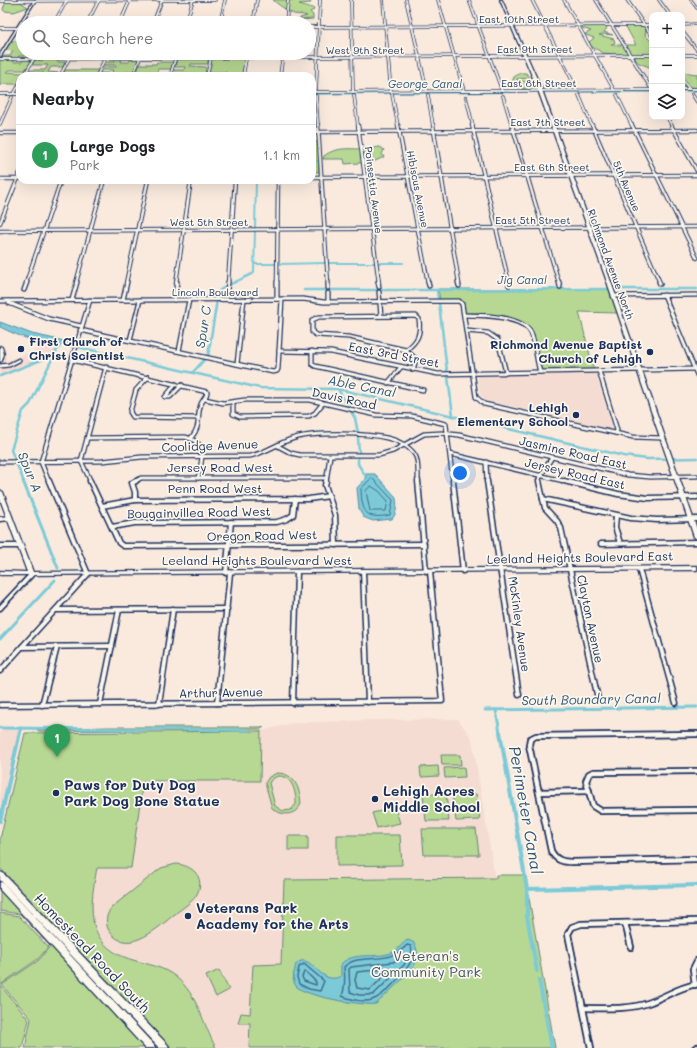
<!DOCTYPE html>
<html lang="en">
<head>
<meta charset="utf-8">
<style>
	:root { --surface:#fff; --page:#f6f6f6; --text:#202124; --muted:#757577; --line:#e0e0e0; --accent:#0f766e }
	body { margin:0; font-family:Mali,sans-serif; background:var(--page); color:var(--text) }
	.controls { position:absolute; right:12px; top:12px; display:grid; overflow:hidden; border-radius:8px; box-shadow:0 4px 16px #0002 }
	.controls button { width:36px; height:36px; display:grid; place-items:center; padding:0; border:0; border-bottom:1px solid var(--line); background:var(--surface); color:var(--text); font:20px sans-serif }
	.you { position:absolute; left:460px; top:473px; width:14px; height:14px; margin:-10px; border:3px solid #fff; border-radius:50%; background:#1a73e8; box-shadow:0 0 0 6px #1a73e833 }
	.badge { display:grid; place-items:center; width:26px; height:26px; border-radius:50%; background:var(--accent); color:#fff; font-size:13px; font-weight:700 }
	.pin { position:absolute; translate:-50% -33px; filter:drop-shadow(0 1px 2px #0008) }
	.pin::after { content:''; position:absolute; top:21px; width:14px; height:12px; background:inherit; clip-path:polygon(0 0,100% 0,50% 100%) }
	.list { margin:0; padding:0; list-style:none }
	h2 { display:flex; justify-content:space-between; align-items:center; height:52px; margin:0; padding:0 16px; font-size:17px }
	h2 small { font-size:13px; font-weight:400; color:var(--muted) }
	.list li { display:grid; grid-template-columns:26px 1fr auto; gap:12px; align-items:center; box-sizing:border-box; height:60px; padding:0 16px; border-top:1px solid var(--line) }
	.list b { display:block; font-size:15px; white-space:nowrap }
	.list p { margin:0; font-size:13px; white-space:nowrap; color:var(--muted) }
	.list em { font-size:13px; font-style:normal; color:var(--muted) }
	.icon { flex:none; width:22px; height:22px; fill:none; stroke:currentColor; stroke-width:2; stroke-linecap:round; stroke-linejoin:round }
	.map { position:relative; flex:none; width:697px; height:1048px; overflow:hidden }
	.search { position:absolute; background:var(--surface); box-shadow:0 4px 16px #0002; left:16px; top:16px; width:300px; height:44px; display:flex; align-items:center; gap:10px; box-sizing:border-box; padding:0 14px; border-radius:22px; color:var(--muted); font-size:15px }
	.panel { position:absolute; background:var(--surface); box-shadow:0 4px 16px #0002; left:16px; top:72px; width:300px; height:112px; border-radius:12px }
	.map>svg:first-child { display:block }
	.built { fill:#f5dcd2 }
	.green { fill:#b6d892; stroke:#688478; fill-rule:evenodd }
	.water { fill:#7bcad7; stroke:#558ca7 }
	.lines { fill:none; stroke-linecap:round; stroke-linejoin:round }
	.shore-far1 { stroke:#416d8e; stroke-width:1 }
	.shore { stroke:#416d8e; stroke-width:1.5 }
	.canal-far4 { stroke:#7bcad7; stroke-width:1.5 }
	.canal-far3 { stroke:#7bcad7; stroke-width:2 }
	.canal-far2 { stroke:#7bcad7; stroke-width:2.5 }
	.canal-far1 { stroke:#7bcad7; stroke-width:3 }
	.canal { stroke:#7bcad7; stroke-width:4 }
	.street-far4-casing { stroke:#1b2f5e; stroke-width:3.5 }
	.street-far3-casing { stroke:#1b2f5e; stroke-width:4.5 }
	.street-far2-casing { stroke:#1b2f5e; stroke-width:5.5 }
	.street-far1-casing { stroke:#1b2f5e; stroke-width:7 }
	.street-casing { stroke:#1b2f5e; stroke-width:8 }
	.secondary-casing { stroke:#1b2f5e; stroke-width:2.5 }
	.street-far4 { stroke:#fbf7ec; stroke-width:2 }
	.street-far3 { stroke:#fbf7ec; stroke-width:2.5 }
	.street-far2 { stroke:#fbf7ec; stroke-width:3 }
	.street-far1 { stroke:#fbf7ec; stroke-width:4 }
	.street { stroke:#fbf7ec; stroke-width:4.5 }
	.secondary { fill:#fbf7ec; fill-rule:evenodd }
	.poi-dot { fill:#1b2f5e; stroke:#fbf7ec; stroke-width:1.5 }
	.labels { text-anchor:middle; stroke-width:3.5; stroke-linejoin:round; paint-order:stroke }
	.far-street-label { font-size:10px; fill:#1b2f5e; stroke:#fbf7ec }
	.far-water-label { font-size:11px; font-style:italic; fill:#33567c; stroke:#fbf7ec }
	.poi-label { font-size:12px; font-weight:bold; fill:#1b2f5e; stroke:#fbf7ec; text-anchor:end }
	.street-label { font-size:12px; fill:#1b2f5e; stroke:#fbf7ec }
	.water-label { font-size:13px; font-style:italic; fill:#33567c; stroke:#fbf7ec }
	.near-poi-label { font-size:14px; font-weight:bold; fill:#1b2f5e; stroke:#fbf7ec; text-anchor:start }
	.near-street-label { font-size:14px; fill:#1b2f5e; stroke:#fbf7ec }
	.near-park-label { font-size:14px; fill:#42596b; stroke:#fbf7ec }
	.near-water-label { font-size:16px; font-style:italic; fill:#33567c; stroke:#fbf7ec }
</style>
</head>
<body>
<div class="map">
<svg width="697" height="1048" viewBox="0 0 697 1048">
	<rect width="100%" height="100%" fill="#faeade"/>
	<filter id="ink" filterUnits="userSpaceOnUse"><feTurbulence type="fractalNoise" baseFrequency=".025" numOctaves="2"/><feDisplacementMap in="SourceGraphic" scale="8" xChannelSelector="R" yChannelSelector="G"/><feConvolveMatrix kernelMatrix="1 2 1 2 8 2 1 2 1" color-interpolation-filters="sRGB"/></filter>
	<g filter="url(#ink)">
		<g class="built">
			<path d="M0,343L6,350V361L36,350L45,343L62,345L55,355L0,376V365L3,353Z"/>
			<path d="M594,373L596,374L613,428L612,429L487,401L481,397L477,375Z"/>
			<path d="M458,719L472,738L495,878L284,880L281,964L253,965L249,1048H216L201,1012L191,994L175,976L162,969L124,957L107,947L99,938L93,922L91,911L97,868L131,867L143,781H260L261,731L292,723L369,720Z"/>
			<path d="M0,729H23L0,831Z"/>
		</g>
		<g class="green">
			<path d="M273,0H309L311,3L299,4L313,8L314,10L310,12L313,15V19L300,20V18L307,16C302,14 298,15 294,14C290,13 276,3 273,0Z"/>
			<path d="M6,1L20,2L28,7L14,12L4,11L3,9Z"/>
			<path d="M625,25L644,26L646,31L645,35L651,41L652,68L639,63L635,59L636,58L630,55L602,53L598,50L592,47L589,42L594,38L586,35L585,34L591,31L582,28L583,26H606L607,28L604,32L613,35L603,34L599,35L614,39L615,43L611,44V45H636Z"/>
			<path d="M12,41H23L22,48H23V53H35L32,58H23L25,56H19L17,58H0L2,56H10L13,51L5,50Z"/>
			<path d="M245,58L242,76H217V75H226V72H209L212,59Z"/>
			<path d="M0,59L14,60L13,62H22L24,59L32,60L25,70H8L6,72L23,73L22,76H20L18,84H1L0,86Z"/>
			<path d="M58,59L57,62H65L63,67H51L48,72L61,73L59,76H43L44,73H27L28,70H45L48,65H32L35,60Z"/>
			<path d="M115,59H122L121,62H129L131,59H139L133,72H125L123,75L132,76H99L100,73H112L113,70H101L102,67H116V65H104L105,62H114Z"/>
			<path d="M177,59H209L207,64H191L190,66L206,67L205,76H172L174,70H184L185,67H175Z"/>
			<path d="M157,62H173L171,69H158L156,76H164H135L140,64H156Z"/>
			<path d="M65,70H98L95,76H62Z"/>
			<path d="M682,72L697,74V88L682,86Z"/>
			<path d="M520,73H526L530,78L517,79L518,81H530L535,88C526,91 518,88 512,82L514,77Z"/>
			<rect x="312" y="142" width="7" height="30"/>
			<path d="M380,147L384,150L382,154L384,157L373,162L345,164L344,159H323L324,156C338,145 355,150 370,149C374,148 377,147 380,147Z"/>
			<path d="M438,289H610L618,313L579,312L594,371L541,372L532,333C523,316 483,317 465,315L462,302L440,300Z"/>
			<path d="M108,727H264L261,729L39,731L36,729Z"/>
			<path d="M261,731L260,781H143L131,868H97C89,909 85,946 133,960C147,964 164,967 176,977C198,995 203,1024 216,1048H172L0,868V839L25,733Z"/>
			<path d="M441,755H460L461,765H442Z"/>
			<path d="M438,766L439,776L421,777L420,767Z"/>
			<path d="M464,767L465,777L445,778L444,768Z"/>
			<path d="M277,773C295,773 300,789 301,804C295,817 280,816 272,808L265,783L269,777ZM278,776C292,776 296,791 296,804L291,810L283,811L275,806L269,783L272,779Z"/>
			<path d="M423,794H446L449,821H426Z"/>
			<path d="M452,794H476L480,820L456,821Z"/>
			<path d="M395,808L400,823L377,828L372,813Z"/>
			<path d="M422,829H476L479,855H424Z"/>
			<path d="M337,835H400L402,865L337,866Z"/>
			<rect x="288" y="836" width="20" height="14"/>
			<path d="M176,864C192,865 206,877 197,894C193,902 182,908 175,914C160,926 128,957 110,932C104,924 106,914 112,907L161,868Z"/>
			<path d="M496,875H525L555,1048H249L250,1023H238L241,1013L250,1014L253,965L281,964L284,880L496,878Z"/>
			<path d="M0,878L60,942L74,959L76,958L161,1048H155L0,882Z"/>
			<path d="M0,889L20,912L148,1048H25L31,1019L2,985L39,960L50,946L20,914L0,911Z"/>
			<path d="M0,913L19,916L48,947L38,959L0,985L29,1020L22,1048H0Z"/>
			<path d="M219,970L229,990L216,997L206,976Z"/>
		</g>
		<g class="water">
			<path d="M0,322L32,334L69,342C48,348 20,337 0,327Z"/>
			<path d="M366,474H375L395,496C398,502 397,514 392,519L373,521L363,517L359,509L357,488L365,479Z"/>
			<path d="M408,940L414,943C420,953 417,962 411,971L376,1004C363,1006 303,996 296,986C293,982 293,977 294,972C296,968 294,964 299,962C312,954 321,987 341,976V964C354,951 375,959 391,953C399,951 401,943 408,940Z"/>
		</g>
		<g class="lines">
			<g class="shore-far1">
				<path d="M372,478L393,500L390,515C365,520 362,512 361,489Z"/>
				<path d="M371,486L379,491L388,501L386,511H370L366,491Z"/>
			</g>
			<g class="shore">
				<path d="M407,945L411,946C412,951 413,956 411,961C406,972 383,997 372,1000C362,1003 351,999 342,996C345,988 345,976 344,967C360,951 386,968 407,945Z"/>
				<path d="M405,956L407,959L404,965L373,995H359L350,992L349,969L351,967L393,962Z"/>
				<path d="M304,964L324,981L320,991L309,989L299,984L297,977L299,967Z"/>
				<path d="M386,969L387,973L370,990L357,988L355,980L357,972Z"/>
				<path d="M304,972H306L316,982V985L304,981L302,977Z"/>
			</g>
			<g class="canal-far4">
				<path d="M682,91H697"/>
				<path d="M544,92H652"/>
				<path d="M312,94L537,92"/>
				<path d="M0,95H20"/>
			</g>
			<g class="canal-far3">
				<path d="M312,161H317"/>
				<path d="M255,229L256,180"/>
				<path d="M329,263H374"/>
				<path d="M377,263H403"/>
				<path d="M254,264H276"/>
				<path d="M280,264L325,263"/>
				<path d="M233,283L254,273L255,230"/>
			</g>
			<g class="canal-far2">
				<path d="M229,285L235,282"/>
				<path d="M615,289H697"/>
				<path d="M304,290H437"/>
				<path d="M438,298L437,290L607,289"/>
				<path d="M218,299L220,290L225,287"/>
				<path d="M439,303L447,371"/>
				<path d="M60,343L260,388L338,389L624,456L647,459L697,458"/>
				<path d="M208,356L217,300"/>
				<path d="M193,372L206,358"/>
				<path d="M0,376L54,355"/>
				<path d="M448,377L453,416"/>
				<path d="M338,389L348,407"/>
				<path d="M350,410L355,418L358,433"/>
				<path d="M358,438L359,453"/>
				<path d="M358,458V464L365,475"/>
				<path d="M24,482L11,450L23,411L30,404L55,353L62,343"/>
			</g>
			<g class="canal-far1">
				<path d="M23,481L58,568"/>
				<path d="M0,639L55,580"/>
				<path d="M485,710L697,707"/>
				<path d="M496,710L500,733"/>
				<path d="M0,728L248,730"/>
				<path d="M20,733L21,728"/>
			</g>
			<g class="canal">
				<path d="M500,732L527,889L697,885"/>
				<path d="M0,821L20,732"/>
				<path d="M527,889V916L537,971"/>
				<path d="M539,980L552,1048"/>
			</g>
			<g class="street-far4-casing">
				<g id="street-far4">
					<path d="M351,0L353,92"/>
					<path d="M383,0L391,92"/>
					<path d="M406,0L427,91"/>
					<path d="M438,0L464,91"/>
					<path d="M469,0L502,91"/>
					<path d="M532,0L577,90"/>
					<path d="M564,0L614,90"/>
					<path d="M596,0L652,90"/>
					<path d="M627,0L652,36"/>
					<path d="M659,0L670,15"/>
					<path d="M691,0L697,8"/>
					<path d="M0,1L215,0"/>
					<path d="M54,23L67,0"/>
					<path d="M87,23L99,0"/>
					<path d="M120,23L130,0"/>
					<path d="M153,23L162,0"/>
					<path d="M186,23L193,0"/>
					<path d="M220,23L225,0"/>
					<path d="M253,23L257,0"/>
					<path d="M286,23L288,0"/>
					<path d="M682,25L697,24"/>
					<path d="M309,27L652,25"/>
					<path d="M0,28H23"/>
					<path d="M682,31L697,50"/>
					<path d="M682,55H697"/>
					<path d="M0,59L652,55"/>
					<path d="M24,76L37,53"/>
					<path d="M60,76L72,53"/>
					<path d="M97,76L107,53"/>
					<path d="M133,76L142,53"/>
					<path d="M170,76L177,53"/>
					<path d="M207,76L212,53"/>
					<path d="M243,76L247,53"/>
					<path d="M280,76L283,53"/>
					<path d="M682,79L689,89"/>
					<path d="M682,89H697"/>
					<path d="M312,92L652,90"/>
					<path d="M316,92L320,0"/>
					<path d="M0,94H20"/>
					<path d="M14,94L20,83"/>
					<path d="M392,94L398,126"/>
					<path d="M692,94L697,102"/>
					<path d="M354,95L358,126"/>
					<path d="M428,95L433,126"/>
					<path d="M579,95L592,126"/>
					<path d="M617,95L632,126"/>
					<path d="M316,96L318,126"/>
					<path d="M503,96L512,126"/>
					<path d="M466,97L473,126"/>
					<path d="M667,117L672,126"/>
					<path d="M0,124L12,97"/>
				</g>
			</g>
			<g class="street-far3-casing">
				<g id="street-far3">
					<path d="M318,125L328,283"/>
					<path d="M358,125L379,283"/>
					<path d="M398,125L428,283"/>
					<path d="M433,125L459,283"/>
					<path d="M472,125L509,283"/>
					<path d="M512,125L559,283"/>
					<path d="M592,125L660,283"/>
					<path d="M632,125L697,258"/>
					<path d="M671,125L697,171"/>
					<path d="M312,132L697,130"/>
					<path d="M0,133H20"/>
					<path d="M312,177L697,175"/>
					<path d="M0,179H19"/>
					<path d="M0,223L20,173"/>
					<path d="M0,231L697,227"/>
					<path d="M26,283L61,180"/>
					<path d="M76,283L104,180"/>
					<path d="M126,283L148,180"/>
					<path d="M176,283L191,180"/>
					<path d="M228,283L235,180"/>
					<path d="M277,283L278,180"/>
				</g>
			</g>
			<g class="street-far2-casing">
				<g id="street-far2">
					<path d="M328,282V288"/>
					<path d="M378,282L379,287"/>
					<path d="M428,282L429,286"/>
					<path d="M458,282L459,286"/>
					<path d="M508,282L509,285"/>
					<path d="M559,282L560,287"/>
					<path d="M659,282L660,284"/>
					<path d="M24,290L27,282"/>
					<path d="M227,291L228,282"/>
					<path d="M379,292L381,316"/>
					<path d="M328,293V301"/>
					<path d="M664,295L697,375"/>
					<path d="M613,296L697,295"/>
					<path d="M277,299V282"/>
					<path d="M72,300L77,282"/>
					<path d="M123,300L127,282"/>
					<path d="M174,300L177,282"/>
					<path d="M0,301L303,299L324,302L459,301L462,304L476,397L484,404L633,437L662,438"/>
					<path d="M8,301L9,303L49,319L81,326"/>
					<path d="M464,315C480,315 523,316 531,333C536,345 536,359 540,372"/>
					<path d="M416,316L419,319C421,334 418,341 406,350L349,337L316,335L312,332V320L319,317Z"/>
					<path d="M80,330L273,372L277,371L278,369L282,299"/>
					<path d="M466,331L488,333L498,340L506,373"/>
					<path d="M130,340L140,300"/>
					<path d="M406,350L416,359L413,370"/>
					<path d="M179,351L189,300"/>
					<path d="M279,351L331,352L438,374L697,369"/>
					<path d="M312,351V364L315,366L423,390"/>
					<path d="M72,360L207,392C207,397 203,399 201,404C196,417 202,425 191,438"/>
					<path d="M237,364L244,299"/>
					<path d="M0,366L9,365L19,360"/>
					<path d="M599,371L617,430L616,433"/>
					<path d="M148,377L136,390L130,412L133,417L199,418"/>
					<path d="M388,383L401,367"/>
					<path d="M176,384L165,397H170L182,385"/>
					<path d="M205,399L223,403L245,400H310L376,415L412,416L446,424L453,482"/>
					<path d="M233,402V414L240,417L309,416L315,413L323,403"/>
					<path d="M87,438L185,437C209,443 202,459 198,478"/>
					<path d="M278,446L291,453L300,455H379L393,451L424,434L442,433L459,435L628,475L650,477L697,476"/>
					<path d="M450,454L568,482"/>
					<path d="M0,462L102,461L142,457L250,456C266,453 279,442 295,438C316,432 366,433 387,438C397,440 409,446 415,455C419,461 418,474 418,482"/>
					<path d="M486,462L487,482"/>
					<path d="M49,482L41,462L90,300"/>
					<path d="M91,482L81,461L106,367"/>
					<path d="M134,482L141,478H326"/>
					<path d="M326,482L330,456"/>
					<path d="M540,482L539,479L552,457"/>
				</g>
			</g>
			<g class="street-far1-casing">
				<g id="street-far1">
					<path d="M90,481L119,543L123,546L424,544"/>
					<path d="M326,481L325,485L335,515L336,545"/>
					<path d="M418,481L426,571"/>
					<path d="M453,481L463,571"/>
					<path d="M487,481L519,695"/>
					<path d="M539,481L545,508L557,521L561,528L598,699"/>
					<path d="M564,481L618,494L648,498L697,497"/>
					<path d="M543,499L631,518L657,520L697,519"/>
					<path d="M135,500V492L132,483L136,481"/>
					<path d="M102,506L135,500L309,499L329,496"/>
					<path d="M616,516L615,527L620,543"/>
					<path d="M0,519L10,518"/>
					<path d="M112,527L135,523L277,522L287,519L293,515L295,499"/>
					<path d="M601,544L697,542"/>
					<path d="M0,546H21"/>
					<path d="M639,569L676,703"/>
					<path d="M363,571L368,702"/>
					<path d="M226,573L231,522"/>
					<path d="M0,608L31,575"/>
					<path d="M56,610L227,609"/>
					<path d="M22,647L112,646"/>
					<path d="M0,671L88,574L49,481"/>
					<path d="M217,703L230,573"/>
					<path d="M293,703L297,572"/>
					<path d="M100,704L119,610"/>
					<path d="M159,704L173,609"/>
					<path d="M0,705L442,701L430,571"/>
					<path d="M42,705L57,647"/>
				</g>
			</g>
			<g class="street-casing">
				<g id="street">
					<path d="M697,734L536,736L530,739L529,745L551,851C556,860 562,862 572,862L697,859"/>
					<path d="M697,771L593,772L589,774L586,781L593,806L601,811L697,810"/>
					<path d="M539,792L589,791"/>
					<path d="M625,923L631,947"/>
					<path d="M695,985L693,969L697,961"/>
					<path d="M583,1008C605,1008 627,1010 648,1003C665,997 679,987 697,984"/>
					<path d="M591,1048L568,934L572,927L581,924L697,921"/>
					<path d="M695,1048L697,1047"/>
				</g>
			</g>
			<g class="secondary-casing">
				<g id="secondary">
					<path d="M34,0H36L1,56L0,57V54Z"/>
					<path d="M500,0H502L542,90L610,279L697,529V539L694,537L606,279L538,90Z"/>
					<path d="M0,346L2,347L4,354L2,361L0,362Z"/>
					<path d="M0,490L3,492L33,572L697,566V570L34,575L31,577L28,575H0V571L27,572L0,499Z"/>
					<path d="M0,872L3,873L168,1045L169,1048H159L0,880Z"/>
					<path d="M0,882L3,883L154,1045L155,1048H145L0,890Z"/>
				</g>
			</g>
			<use href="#street-far4" class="street-far4"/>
			<use href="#street-far3" class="street-far3"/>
			<use href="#street-far2" class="street-far2"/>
			<use href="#street-far1" class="street-far1"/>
			<use href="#street" class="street"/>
			<use href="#secondary" class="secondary"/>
		</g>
	</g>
	<g class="poi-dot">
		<circle cx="21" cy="349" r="4"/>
		<circle cx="650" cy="352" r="4"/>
		<circle cx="576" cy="415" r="4"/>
		<circle cx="56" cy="793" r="4"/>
		<circle cx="375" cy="799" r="4"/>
		<circle cx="188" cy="916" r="4"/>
	</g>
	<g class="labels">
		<g class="far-street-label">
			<text x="519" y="23">East 10th Street</text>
			<text x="535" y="53">East 9th Street</text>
			<text x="365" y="54">West 9th Street</text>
			<text x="539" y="87">East 8th Street</text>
			<text x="548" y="126">East 7th Street</text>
			<text x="552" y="171">East 6th Street</text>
			<text transform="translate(627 186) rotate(67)" y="4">5th Avenue</text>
			<text transform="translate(418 189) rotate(79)" y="4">Hibiscus Avenue</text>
			<text transform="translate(374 190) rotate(83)" y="4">Poinsettia Avenue</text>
			<text x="533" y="224">East 5th Street</text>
			<text x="209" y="226">West 5th Street</text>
			<text transform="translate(611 264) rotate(70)" y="4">Richmond Avenue North</text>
			<text x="215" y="296">Lincoln Boulevard</text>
		</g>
		<g class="far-water-label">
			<text x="425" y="88">George Canal</text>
			<text x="522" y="284">Jig Canal</text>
		</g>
		<g class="poi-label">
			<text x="29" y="346" text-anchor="start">First Church of<tspan x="29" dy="14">Christ Scientist</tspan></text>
			<text x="642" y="349">Richmond Avenue Baptist<tspan x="642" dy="14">Church of Lehigh</tspan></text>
			<text x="568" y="412">Lehigh<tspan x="568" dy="14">Elementary School</tspan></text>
		</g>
		<g class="street-label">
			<text transform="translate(394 355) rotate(11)" y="4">East 3rd Street</text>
			<text transform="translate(344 399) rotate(12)" y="4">Davis Road</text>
			<text transform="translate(210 446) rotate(-2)" y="4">Coolidge Avenue</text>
			<text transform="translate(573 453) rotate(13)" y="4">Jasmine Road East</text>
			<text x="220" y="472">Jersey Road West</text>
			<text transform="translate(575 474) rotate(13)" y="4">Jersey Road East</text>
			<text x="215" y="493">Penn Road West</text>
			<text transform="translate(199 513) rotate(-1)" y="4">Bougainvillea Road West</text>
			<text transform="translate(262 536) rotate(-1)" y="4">Oregon Road West</text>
			<text transform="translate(580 558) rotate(-1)" y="4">Leeland Heights Boulevard East</text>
			<text x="257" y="565">Leeland Heights Boulevard West</text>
			<text transform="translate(590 619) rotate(78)" y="4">Clayton Avenue</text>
			<text transform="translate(519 624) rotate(82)" y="4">McKinley Avenue</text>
			<text transform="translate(221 693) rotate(-1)" y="4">Arthur Avenue</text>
		</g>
		<g class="water-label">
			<text transform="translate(203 327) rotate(-81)" y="5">Spur C</text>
			<text transform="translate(362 386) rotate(11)" y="5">Able Canal</text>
			<text transform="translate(30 472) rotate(68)" y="5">Spur A</text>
			<text transform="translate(591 699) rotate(-1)" y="5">South Boundary Canal</text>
		</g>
		<g class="near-poi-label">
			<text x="64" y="790">Paws for Duty Dog<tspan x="64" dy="16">Park Dog Bone Statue</tspan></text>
			<text x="383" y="796">Lehigh Acres<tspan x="383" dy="16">Middle School</tspan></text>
			<text x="196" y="913">Veterans Park<tspan x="196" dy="16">Academy for the Arts</tspan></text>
		</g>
		<g class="near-street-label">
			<text transform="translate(92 953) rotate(46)" y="5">Homestead Road South</text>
		</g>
		<g class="near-park-label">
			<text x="426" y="961">Veteran's<tspan x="426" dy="16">Community Park</tspan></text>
		</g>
		<g class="near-water-label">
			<text transform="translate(526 810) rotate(80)" y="6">Perimeter Canal</text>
		</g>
	</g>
</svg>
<div class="controls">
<button>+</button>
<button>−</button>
<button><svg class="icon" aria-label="layers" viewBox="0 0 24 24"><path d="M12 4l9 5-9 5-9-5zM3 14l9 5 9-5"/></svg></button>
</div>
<div class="you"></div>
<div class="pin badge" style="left:57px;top:757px;background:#2e9e5b">1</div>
<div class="search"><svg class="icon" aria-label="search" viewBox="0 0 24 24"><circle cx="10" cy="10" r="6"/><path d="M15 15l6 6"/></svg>Search here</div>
<section class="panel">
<h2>Nearby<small></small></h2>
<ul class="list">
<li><span class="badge" style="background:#2e9e5b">1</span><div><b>Large Dogs</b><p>Park</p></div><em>1.1 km</em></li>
</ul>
</section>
</div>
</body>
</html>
